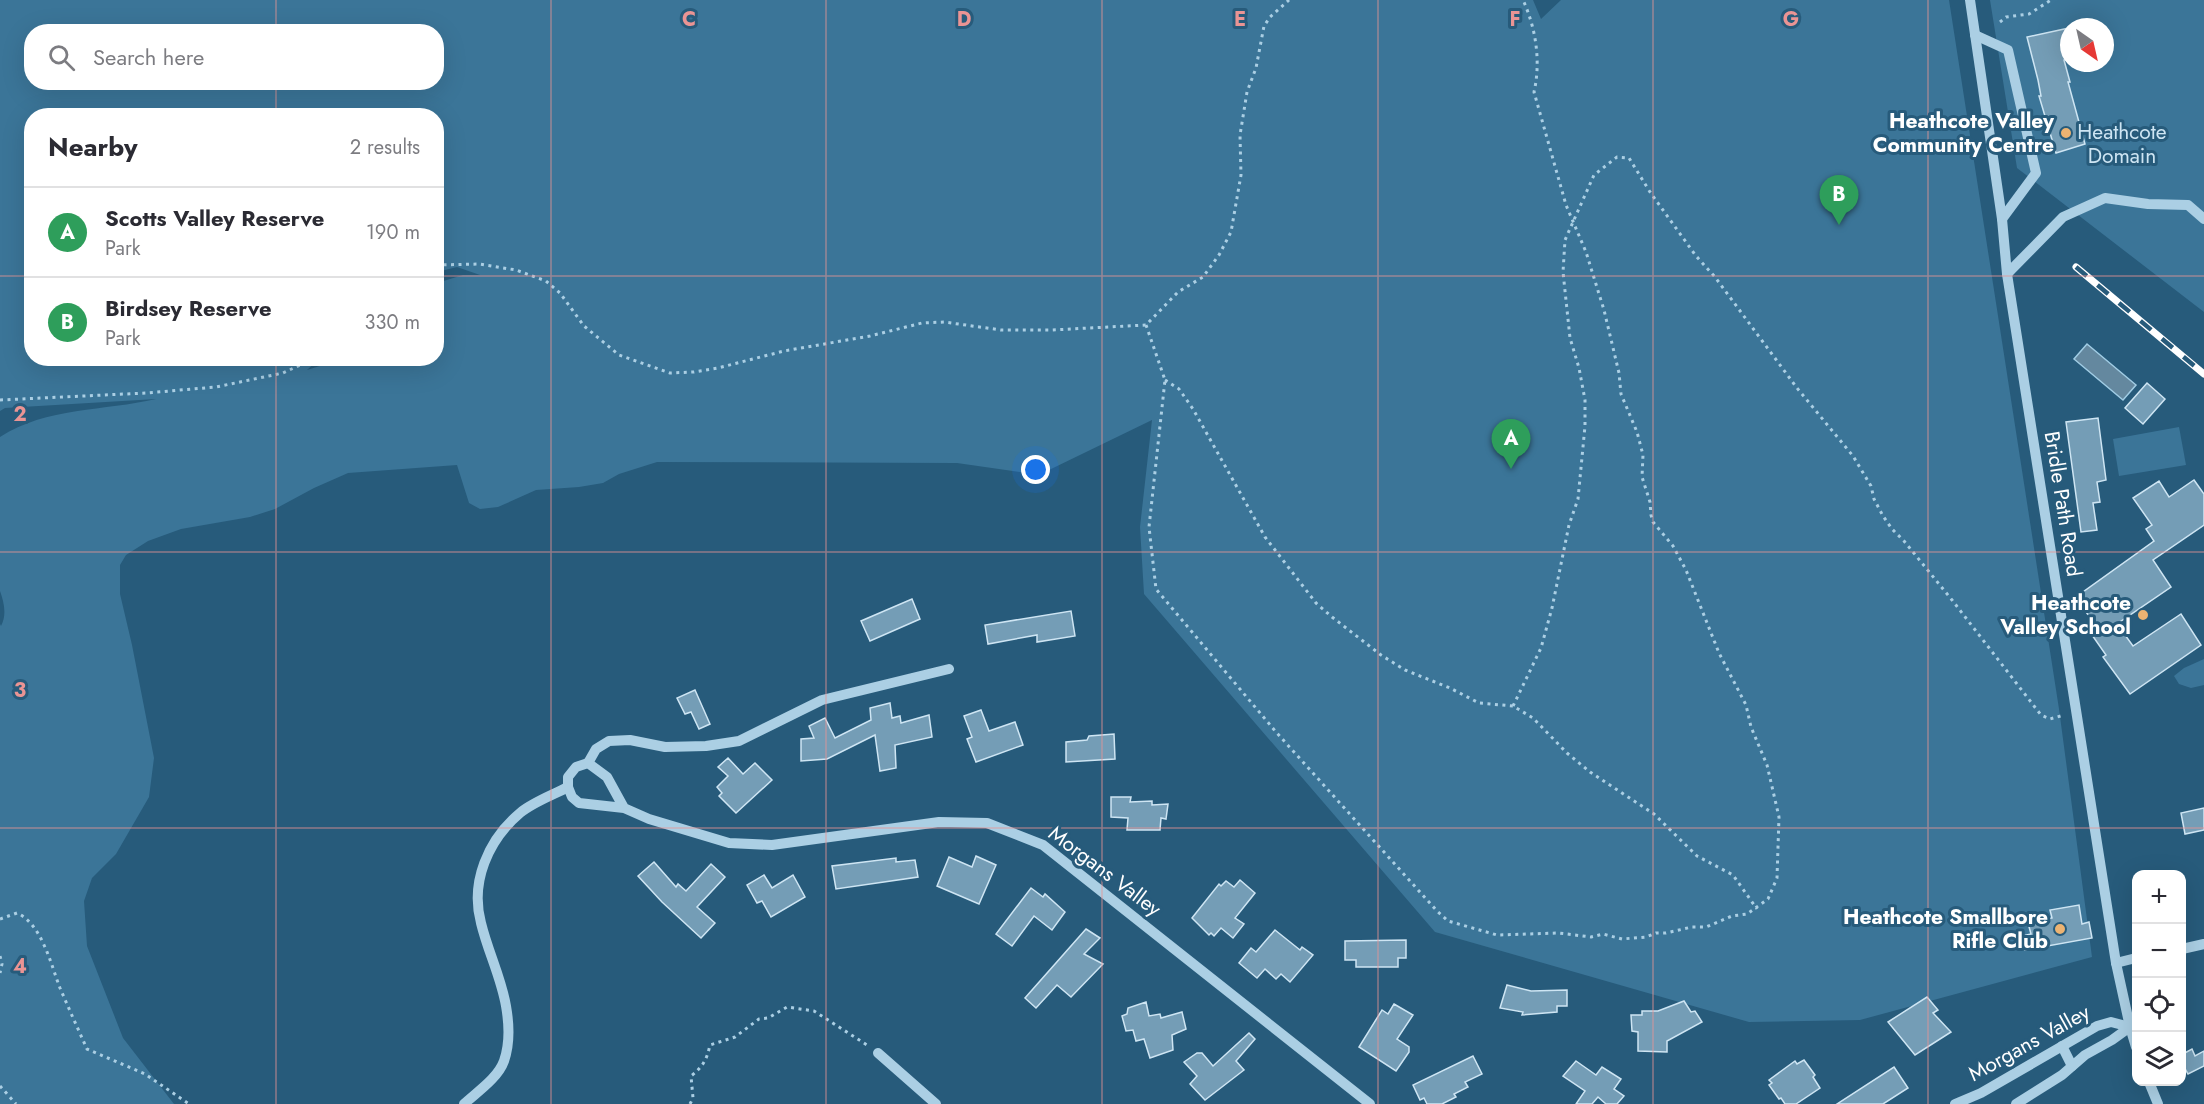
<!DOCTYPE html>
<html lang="en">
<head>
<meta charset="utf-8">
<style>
	:root { --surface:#fff; --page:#f7f7f7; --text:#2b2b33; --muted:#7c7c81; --line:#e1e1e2; --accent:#1a73e8 }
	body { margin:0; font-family:Jost,sans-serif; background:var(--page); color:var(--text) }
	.controls { position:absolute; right:18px; bottom:18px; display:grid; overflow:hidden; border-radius:12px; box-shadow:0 6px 24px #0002 }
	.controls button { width:54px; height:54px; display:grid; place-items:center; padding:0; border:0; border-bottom:2px solid var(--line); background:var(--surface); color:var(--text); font:30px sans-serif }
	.compass { position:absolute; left:2060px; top:18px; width:54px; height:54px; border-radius:50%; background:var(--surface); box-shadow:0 6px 24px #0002; rotate:146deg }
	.you { position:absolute; left:1036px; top:470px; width:21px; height:21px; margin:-15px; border:4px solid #fff; border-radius:50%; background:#1a73e8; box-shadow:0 0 0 9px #1a73e833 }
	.badge { display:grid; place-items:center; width:39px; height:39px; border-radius:50%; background:var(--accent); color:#fff; font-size:20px; font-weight:700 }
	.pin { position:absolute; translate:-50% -50px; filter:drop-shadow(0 2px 3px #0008) }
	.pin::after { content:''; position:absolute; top:32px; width:21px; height:18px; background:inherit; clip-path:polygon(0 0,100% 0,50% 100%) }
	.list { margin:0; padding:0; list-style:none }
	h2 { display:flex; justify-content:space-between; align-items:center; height:78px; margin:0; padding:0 24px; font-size:26px }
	h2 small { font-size:20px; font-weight:400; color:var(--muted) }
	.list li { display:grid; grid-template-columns:39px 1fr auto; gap:18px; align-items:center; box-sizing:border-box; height:90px; padding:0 24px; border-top:2px solid var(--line) }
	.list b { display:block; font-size:22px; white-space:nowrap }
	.list p { margin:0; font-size:20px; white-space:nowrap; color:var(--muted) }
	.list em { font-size:20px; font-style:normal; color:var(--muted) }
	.icon { flex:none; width:33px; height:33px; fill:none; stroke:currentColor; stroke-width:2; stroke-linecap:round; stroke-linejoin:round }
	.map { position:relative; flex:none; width:2204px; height:1104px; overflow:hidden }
	.search { position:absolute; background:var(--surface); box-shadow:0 6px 24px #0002; left:24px; top:24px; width:420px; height:66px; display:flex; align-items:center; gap:15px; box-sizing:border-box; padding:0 21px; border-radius:24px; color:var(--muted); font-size:22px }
	.panel { position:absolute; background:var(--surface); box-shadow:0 6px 24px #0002; left:24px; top:108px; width:420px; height:258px; border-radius:24px }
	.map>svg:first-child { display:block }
	.green { fill:#3b7598; fill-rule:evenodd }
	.water { fill:#64889f; stroke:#a0cce4; stroke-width:1.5 }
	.building { fill:#749db6; stroke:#cee5f3; stroke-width:1.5 }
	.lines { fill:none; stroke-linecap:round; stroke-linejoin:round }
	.path { stroke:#abcfe4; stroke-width:3; stroke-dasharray:3 4.5; stroke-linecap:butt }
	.minor { stroke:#abcfe4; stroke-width:10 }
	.rail-casing { stroke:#fff; stroke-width:7 }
	.rail { stroke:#275b7b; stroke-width:4.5; stroke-dasharray:14; stroke-linecap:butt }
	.grid { fill:none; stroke:#ea9494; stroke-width:1.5; stroke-opacity:0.55 }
	.poi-dot { fill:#ecb372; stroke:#275b7b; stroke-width:2 }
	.labels { text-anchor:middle; stroke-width:6; stroke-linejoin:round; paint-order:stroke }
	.poi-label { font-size:21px; font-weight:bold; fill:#fff; stroke:#275b7b; text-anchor:end }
	.park-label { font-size:21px; fill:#cee5f3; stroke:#275b7b }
	.street-label { font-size:21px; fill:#fff; stroke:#275b7b }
	.grid-label { font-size:20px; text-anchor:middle; font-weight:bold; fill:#ea9494; stroke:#275b7b; stroke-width:6; stroke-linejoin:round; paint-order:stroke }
</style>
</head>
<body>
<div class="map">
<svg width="2204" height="1104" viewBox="0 0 2204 1104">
	<rect width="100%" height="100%" fill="#275b7b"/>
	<g class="green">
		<path d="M0,0H1533L1541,19L1561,0H1949L2059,709L2092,957L1860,1020L1749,1022L1435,932L1144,594L1140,527L1152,420L1049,470L1020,472L957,463L657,462L619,474L603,483L579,487L536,490L498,507L480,509L469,503L457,465L348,473L314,488L275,509L250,517L181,529L148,541L126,555L120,565V594L132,645L154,758L149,797L116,854L92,878L84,901L87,946L123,1038L174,1104H0V624L1,626C7,615 4,602 0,591V437C46,407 105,411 156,399L5,408L0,411ZM32,32H436V82H32ZM32,116H436L437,272L457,267L480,275H463L437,283L436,358L342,359L307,370L320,358H32Z"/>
		<path d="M1990,0H2204V312L2017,168ZM2069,27H2105V63H2069Z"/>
		<path d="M2179,427L2186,465L2119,476L2113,439Z"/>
		<path d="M2204,659V685L2191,688L2179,684L2174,676L2184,668Z"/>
	</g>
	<path class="water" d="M2087,344L2136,385L2123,400L2074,359Z"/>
	<g class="building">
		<path d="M2069,28V59L2064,60L2070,82H2068L2085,144L2056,153L2039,96H2041L2038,80L2027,37Z"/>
		<path d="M2147,383L2165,399L2143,424L2125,408Z"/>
		<path d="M2098,418L2106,480L2097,482L2100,502L2093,503L2097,530L2081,532L2066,422Z"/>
		<path d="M2194,480L2204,494V525L2153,560L2171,587L2117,624L2133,646L2181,614L2201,645L2130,694L2103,657L2106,655L2092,635L2099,631L2076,597L2154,541L2146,529L2152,525L2133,498L2159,481L2169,497Z"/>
		<path d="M912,599L920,619L870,641L861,621Z"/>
		<path d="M1071,611L1075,636L1037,642V635L988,644L985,625Z"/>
		<path d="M695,690L710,724L699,729L691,712L685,714L677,698Z"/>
		<path d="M890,703L892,718L900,716L901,723L929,715L932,737L895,745L896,768L880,771L875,735L827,759L801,761V739L814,738L809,726L825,718L835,738L871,720L870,708Z"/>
		<path d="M981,710L989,731L1015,722L1023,745L976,762L967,739L972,737L964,716Z"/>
		<path d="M1114,734L1115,759L1066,762V742L1087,740L1089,736Z"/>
		<path d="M728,758L743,774L755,763L772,780L736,813L719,796L722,793L717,787L728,776L718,767Z"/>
		<path d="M1111,797H1131L1130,802L1152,801V805L1168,804L1166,819L1161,818L1160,830H1127L1128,818L1111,817Z"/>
		<path d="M2204,808V830L2185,834L2181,813Z"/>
		<path d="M976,856L996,865L979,904L937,886L949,857L972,867Z"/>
		<path d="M896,858V862L915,860L918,877L836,889L832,866Z"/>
		<path d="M654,862L676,887L678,884L686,891L711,864L725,877L697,907L715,923L701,938L662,902L638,876Z"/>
		<path d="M764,875L772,888L793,875L805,897L771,917L762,901L757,903L747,885Z"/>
		<path d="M1240,880L1255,893L1235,918L1244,924L1233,938L1221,928L1214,936L1211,933L1209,935L1192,918L1219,884L1221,886L1226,881L1234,887Z"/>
		<path d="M1031,888L1043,897L1045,894L1065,912L1052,930L1034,916L1012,946L996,934Z"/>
		<path d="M2079,905L2082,924L2089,922L2092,938L2025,950L2022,936L2031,934L2028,923L2052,918L2050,910Z"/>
		<path d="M1086,929L1100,938L1084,954L1103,964L1071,997L1057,985L1036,1008L1025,998Z"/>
		<path d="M1275,930L1300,950L1302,947L1313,955L1290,982L1281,974L1276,979L1265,969L1257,978L1239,963L1251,948L1256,952Z"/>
		<path d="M1406,940V958H1398V967H1356V960H1345V941Z"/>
		<path d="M1507,985L1531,991L1567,990V1006H1557V1012L1522,1015L1523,1012L1500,1008Z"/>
		<path d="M1927,997L1938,1010L1933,1013L1951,1032L1915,1055L1888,1022Z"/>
		<path d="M1684,1001L1691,1012L1695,1011L1702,1022L1667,1041V1052L1638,1051V1032L1632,1031L1631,1015H1642V1011H1658Z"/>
		<path d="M1146,1002L1149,1016L1160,1014L1161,1018L1182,1012L1186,1029L1172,1035L1173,1050L1150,1058L1144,1039L1136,1041L1133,1030L1126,1031L1122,1016L1127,1014L1128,1008Z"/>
		<path d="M1394,1004L1413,1015L1397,1039L1409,1047V1052L1396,1071L1359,1047L1382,1010L1388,1014Z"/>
		<path d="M1249,1033L1255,1039L1236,1061L1244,1070L1205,1100L1190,1084L1197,1076L1184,1062L1197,1053H1202L1213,1066Z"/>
		<path d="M2192,1049L2195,1056L2204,1051V1066L2188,1074L2181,1062V1055Z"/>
		<path d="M1473,1056L1482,1074L1465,1082L1468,1087L1454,1094L1456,1097L1442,1104H1427L1424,1098L1420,1100L1413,1085Z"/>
		<path d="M1804,1060L1815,1075L1813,1077L1820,1088L1796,1104H1785L1781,1098L1779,1099L1769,1085L1772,1083L1769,1080L1795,1061L1797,1064Z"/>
		<path d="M1576,1061L1596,1075L1602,1067L1621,1079L1614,1089L1624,1096L1617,1104H1606L1598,1097L1592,1104H1576L1585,1091L1563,1076Z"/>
		<path d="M1894,1067L1908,1088L1883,1104H1837Z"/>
	</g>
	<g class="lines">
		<g class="path">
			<path d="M2000,22L2006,17L2029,14L2051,0"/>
			<path d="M436,265L479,264L516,270L546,281L560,293L584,326L619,355L670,373L694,372L718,368L784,351L870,336L922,323L944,322L1001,330H1052L1146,325L1178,292L1203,277L1219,255L1231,232L1241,175L1240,135L1247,92L1256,68L1264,26L1270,17L1289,0"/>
			<path d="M1146,325L1165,380L1149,527L1156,589L1276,732L1437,911L1448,921L1497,935L1559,933L1591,937L1603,934L1622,939L1646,937L1656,933H1666L1692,927H1706L1732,916L1747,914L1768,899L1777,878L1779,817L1767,765L1751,727L1746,705L1719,653L1686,570L1673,546L1653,522L1651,515L1650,502L1642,477L1643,455L1637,432L1621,394L1619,373L1604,310L1586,252L1566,205L1534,92C1541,62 1536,28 1523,0"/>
			<path d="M1165,380L1179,389L1193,409L1265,537L1316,603L1332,617L1381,655L1405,670L1450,688L1479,703L1513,706L1533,718L1567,753L1590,772L1654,814L1697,856L1733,875L1757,909"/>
			<path d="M0,400L146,393L216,387L283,373L315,358"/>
			<path d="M1513,706L1541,648L1552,608L1569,525L1578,499L1585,426V400L1579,368L1570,338L1563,272L1565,240L1594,175L1617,157L1629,158L1650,192L1696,256L1715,277L1797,388L1853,456L1871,486L1874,499L1883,516L1892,529L1904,541L1952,600L2041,715L2050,719L2064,715"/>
			<path d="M0,919L17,913C42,924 51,965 60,988C69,1009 78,1029 87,1049L145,1074L189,1104"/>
			<path d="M0,956L2,964L0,973"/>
			<path d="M0,1086L16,1104"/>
			<path d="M690,1104L693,1098L691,1076C703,1067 707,1059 710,1045L735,1037L759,1019L768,1018L787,1007L814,1011L867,1045"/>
		</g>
		<g class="minor">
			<path d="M1970,0L2002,219L2007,274L2116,963L2130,1027L2136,1047"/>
			<path d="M1975,35L2008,50L2036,173L2002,219"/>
			<path d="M2007,274L2063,217L2105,198L2148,204L2188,205L2204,219"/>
			<path d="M588,763L596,749L609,741L630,740L665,747L706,746L739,741L822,700L949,669"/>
			<path d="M624,808L607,777L588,763L576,767L568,777V787L572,797L579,803L624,808L649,819L729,843L772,845L939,822L987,823L1043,845L1370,1104"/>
			<path d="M2182,949L2204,944"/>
			<path d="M2116,963L2136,958"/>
			<path d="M2062,1046L2072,1066"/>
			<path d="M878,1053L936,1104"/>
			<path d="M2149,1082L2158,1104"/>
			<path d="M464,1104C477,1092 498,1078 504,1061C510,1044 509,1023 506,1006C501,977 488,952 481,923C470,882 488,840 520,813C533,802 553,795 568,787"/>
			<path d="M1955,1104L1981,1093L2097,1026L2111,1022L2130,1027"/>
			<path d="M2016,1104L2062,1075L2085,1055L2112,1040L2130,1027"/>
		</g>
		<g class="rail-casing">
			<path id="rail" d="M2076,267L2204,374"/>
		</g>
		<use href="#rail" class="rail"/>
	</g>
	<path class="grid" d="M276,0V32M551,0V1104M826,0V1104M1102,0V1104M1378,0V1104M1653,0V1104M1928,0V1104M276,82V116M0,276H32M436,276H2204M276,358V1104M0,552H2204M0,828H2204"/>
	<g class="poi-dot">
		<circle cx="2066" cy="133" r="6"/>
		<circle cx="2143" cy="615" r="6"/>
		<circle cx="2060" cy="929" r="6"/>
	</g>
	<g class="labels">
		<g class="poi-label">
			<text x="2054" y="128">Heathcote Valley<tspan x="2054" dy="24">Community Centre</tspan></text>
			<text x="2131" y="610">Heathcote<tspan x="2131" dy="24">Valley School</tspan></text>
			<text x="2048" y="924">Heathcote Smallbore<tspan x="2048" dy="24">Rifle Club</tspan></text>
		</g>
		<g class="park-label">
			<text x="2122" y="139">Heathcote<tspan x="2122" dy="24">Domain</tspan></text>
		</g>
		<g class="street-label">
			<text transform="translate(2063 504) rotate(81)" y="7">Bridle Path Road</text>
			<text transform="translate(1105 871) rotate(37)" y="7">Morgans Valley</text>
			<text transform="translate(2029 1043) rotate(-29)" y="7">Morgans Valley</text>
		</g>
	</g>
	<g class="grid-label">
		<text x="689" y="26">C</text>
		<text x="964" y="26">D</text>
		<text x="1240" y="26">E</text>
		<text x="1515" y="26">F</text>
		<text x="1791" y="26">G</text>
		<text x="20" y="421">2</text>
		<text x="20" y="697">3</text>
		<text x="20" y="973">4</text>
	</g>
</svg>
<div class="controls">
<button>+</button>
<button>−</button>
<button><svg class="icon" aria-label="locate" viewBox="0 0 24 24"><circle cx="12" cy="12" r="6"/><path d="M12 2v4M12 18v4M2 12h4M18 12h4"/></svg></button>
<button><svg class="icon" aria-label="layers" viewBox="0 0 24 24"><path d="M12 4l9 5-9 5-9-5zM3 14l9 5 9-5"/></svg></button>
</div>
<svg class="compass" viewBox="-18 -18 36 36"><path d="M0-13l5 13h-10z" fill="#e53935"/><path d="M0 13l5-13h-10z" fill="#7c7c81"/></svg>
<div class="you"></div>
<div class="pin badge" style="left:1511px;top:469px;background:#2e9e5b">A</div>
<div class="pin badge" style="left:1839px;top:225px;background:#2e9e5b">B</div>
<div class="search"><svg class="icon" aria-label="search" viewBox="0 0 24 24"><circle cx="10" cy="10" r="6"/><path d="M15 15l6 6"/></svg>Search here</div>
<section class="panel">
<h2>Nearby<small>2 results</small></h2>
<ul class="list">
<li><span class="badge" style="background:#2e9e5b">A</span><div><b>Scotts Valley Reserve</b><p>Park</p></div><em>190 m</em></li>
<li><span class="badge" style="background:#2e9e5b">B</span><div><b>Birdsey Reserve</b><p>Park</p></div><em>330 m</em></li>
</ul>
</section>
</div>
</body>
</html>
